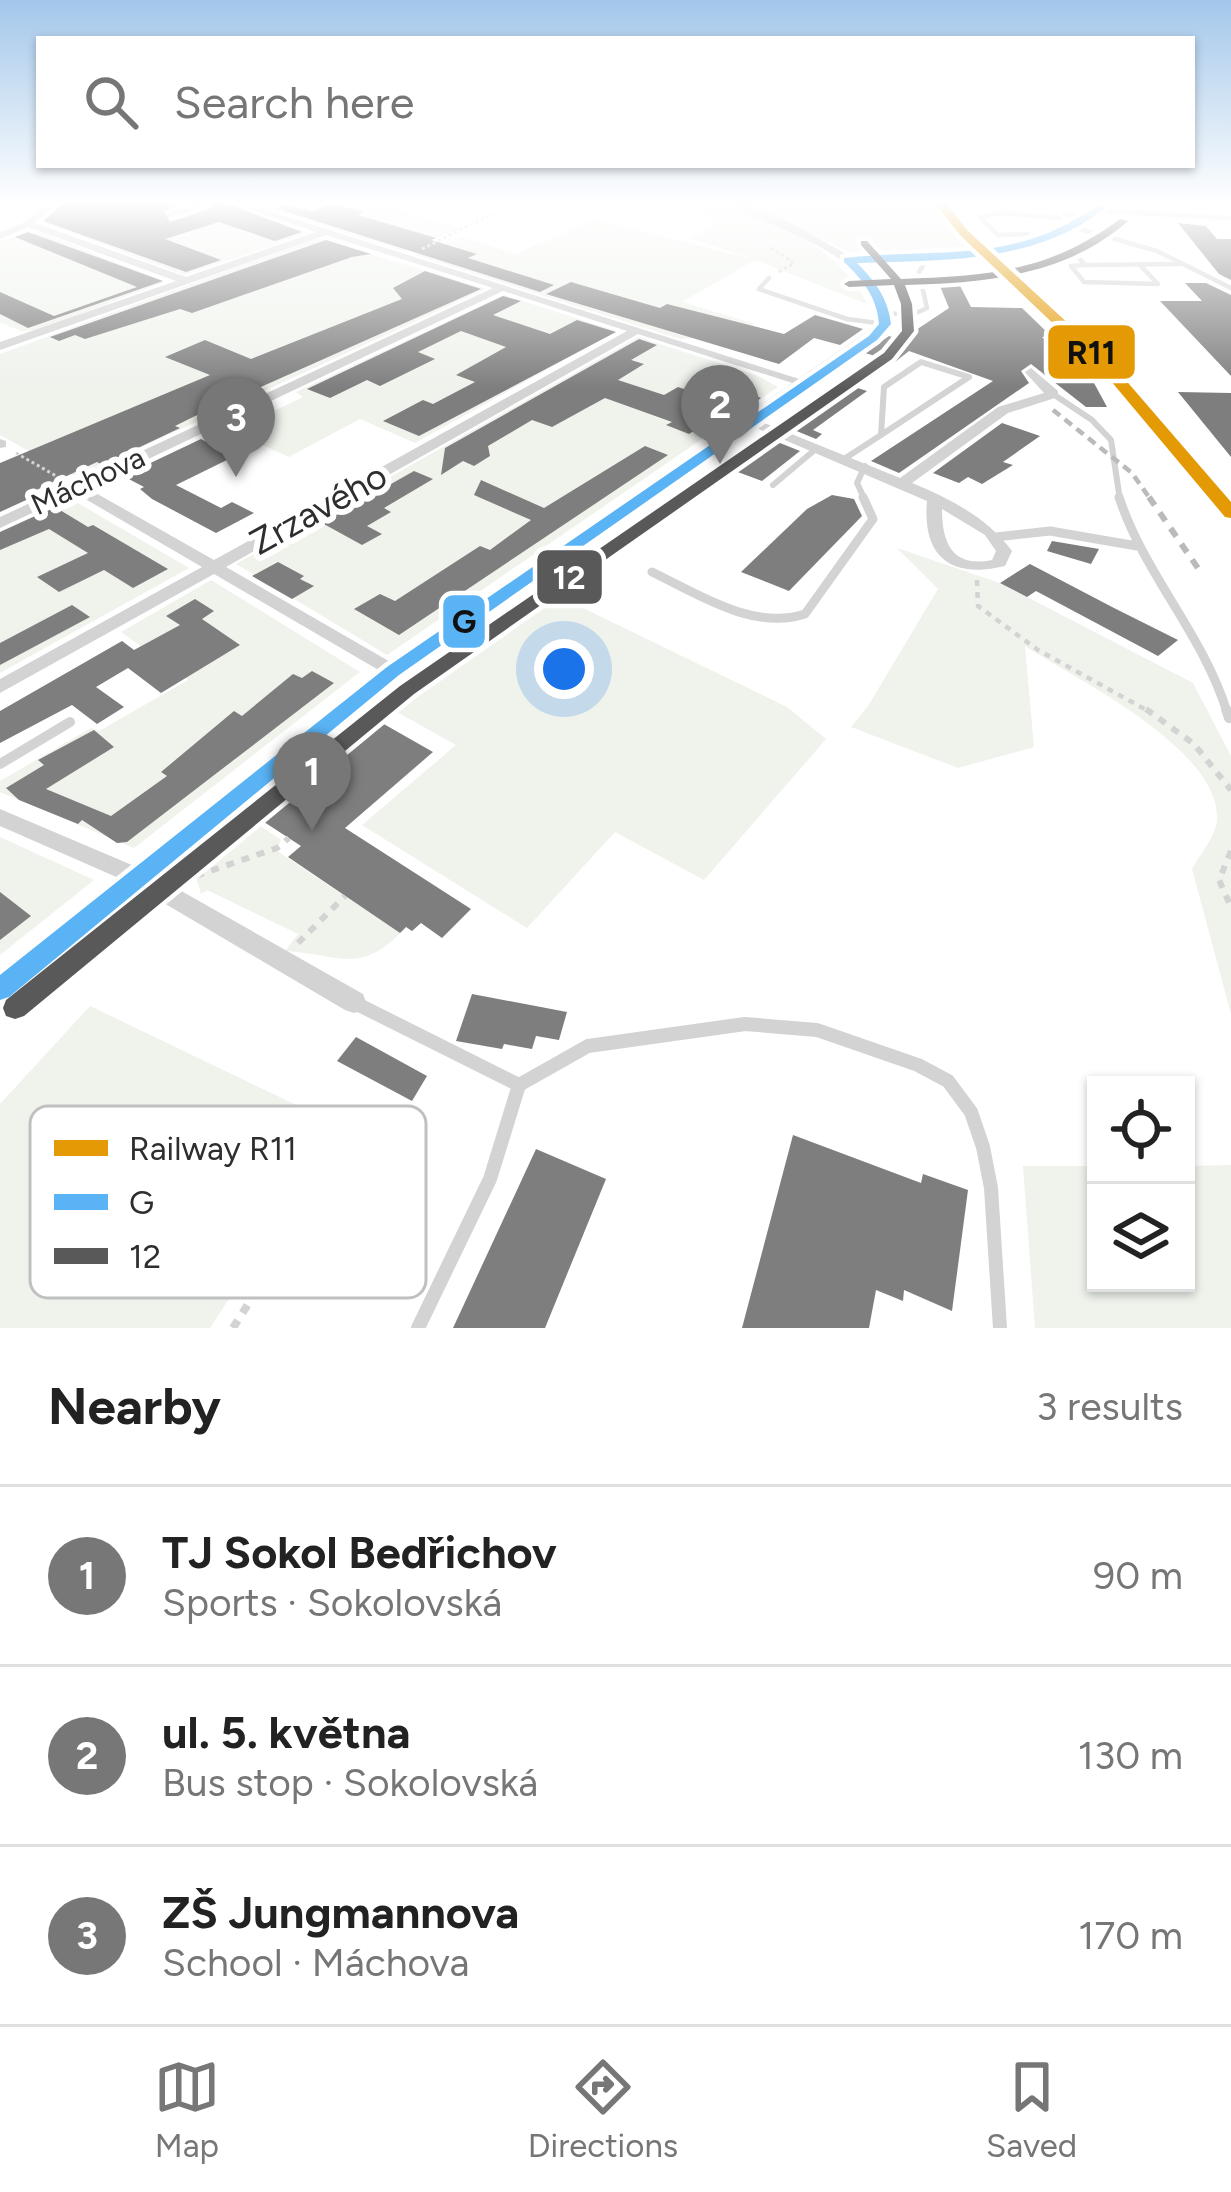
<!DOCTYPE html>
<html lang="en">
<head>
<meta charset="utf-8">
<style>
	:root { --surface:#fff; --page:#f2f2f2; --text:#222; --muted:#767676; --line:#e0e0e0; --accent:#777 }
	body { margin:0; font-family:Figtree,sans-serif; background:var(--page); color:var(--text) }
	.controls { position:absolute; right:36px; bottom:36px; display:grid; overflow:hidden; border-radius:0px; box-shadow:0 3px 9px #0004 }
	.controls button { width:108px; height:108px; display:grid; place-items:center; padding:0; border:0; border-bottom:3px solid var(--line); background:var(--surface); color:var(--text); font:60px sans-serif }
	.you { position:absolute; left:564px; top:669px; width:42px; height:42px; margin:-30px; border:9px solid #fff; border-radius:50%; background:#1a73e8; box-shadow:0 0 0 18px #1a73e833 }
	.badge { display:grid; place-items:center; width:78px; height:78px; border-radius:50%; background:var(--accent); color:#fff; font-size:39px; font-weight:700 }
	.pin { position:absolute; translate:-50% -99px; filter:drop-shadow(0 3px 6px #0008) }
	.pin::after { content:''; position:absolute; top:63px; width:42px; height:36px; background:inherit; clip-path:polygon(0 0,100% 0,50% 100%) }
	.list { margin:0; padding:0; list-style:none }
	h2 { display:flex; justify-content:space-between; align-items:center; height:156px; margin:0; padding:0 48px; font-size:51px }
	h2 small { font-size:39px; font-weight:400; color:var(--muted) }
	.list li { display:grid; grid-template-columns:78px 1fr auto; gap:36px; align-items:center; box-sizing:border-box; height:180px; padding:0 48px; border-top:3px solid var(--line) }
	.list b { display:block; font-size:45px; white-space:nowrap }
	.list p { margin:0; font-size:39px; white-space:nowrap; color:var(--muted) }
	.list em { font-size:39px; font-style:normal; color:var(--muted) }
	.icon { flex:none; width:66px; height:66px; fill:none; stroke:currentColor; stroke-width:2; stroke-linecap:round; stroke-linejoin:round }
	.map { position:relative; flex:none; width:1231px; height:1328px; overflow:hidden }
	.search { position:absolute; background:var(--surface); box-shadow:0 3px 9px #0004; left:36px; right:36px; top:36px; height:132px; display:flex; align-items:center; gap:30px; box-sizing:border-box; padding:0 42px; border-radius:0px; color:var(--muted); font-size:45px }
	.sheet { height:696px; background:var(--surface) }
	nav { display:flex; justify-content:space-around; align-items:center; box-sizing:border-box; height:168px; border-top:3px solid var(--line); background:var(--surface); font-size:33px; color:var(--muted) }
	nav a { display:grid; justify-items:center; gap:6px }
	nav .on { color:var(--accent) }
	.map>svg:first-child { display:block }
	.green { fill:#eff3ec }
	.building { fill:#7e7e7e }
	.lines { fill:none; stroke-linecap:round; stroke-linejoin:round }
	.path-far3 { stroke:#d3d3d3; stroke-width:3; stroke-dasharray:3 3; stroke-linecap:butt }
	.path-far2 { stroke:#d3d3d3; stroke-width:4.5; stroke-dasharray:6 6; stroke-linecap:butt }
	.path-far1 { stroke:#d3d3d3; stroke-width:6; stroke-dasharray:8 8; stroke-linecap:butt }
	.path { stroke:#d3d3d3; stroke-width:8; stroke-dasharray:9 9; stroke-linecap:butt }
	.service-far4 { stroke:#d3d3d3; stroke-width:4.5 }
	.service-far3 { stroke:#d3d3d3; stroke-width:6 }
	.service-far2 { stroke:#d3d3d3; stroke-width:9 }
	.service-far1 { stroke:#d3d3d3; stroke-width:10 }
	.service { stroke:#d3d3d3; stroke-width:14 }
	.minor { fill:#d3d3d3; fill-rule:evenodd }
	.tertiary { fill:#d3d3d3; fill-rule:evenodd }
	.rail-far1 { stroke:#bababa; stroke-width:4.5; stroke-dasharray:9 6; stroke-linecap:butt }
	.rail { stroke:#bababa; stroke-width:6; stroke-dasharray:10 9; stroke-linecap:butt }
	.bus-1-casing { stroke:#fff; stroke-width:9 }
	.bus-2-casing { stroke:#fff; stroke-width:9 }
	.bus-1 { fill:#5ab3f5; fill-rule:evenodd }
	.bus-2 { fill:#595959; fill-rule:evenodd }
	.rail-1-casing { stroke:#fff; stroke-width:9 }
	.rail-1 { fill:#e39a05; fill-rule:evenodd }
	.labels { text-anchor:middle; stroke-width:12; stroke-linejoin:round; paint-order:stroke }
	.far-street-label { font-size:30px; fill:#2e2e2e; stroke:#fff }
	.street-label { font-size:36px; fill:#2e2e2e; stroke:#fff }
	.key { fill:#fff; stroke:#c0c0c0; stroke-width:3 }
	.key-label { font-size:33px; fill:#2e2e2e }
	.line-badge { stroke:#fff; stroke-width:4.5 }
	.badge-label { font-size:33px; text-anchor:middle; font-weight:bold; fill:#fff }
	.pale-badge-label { font-size:33px; text-anchor:middle; font-weight:bold; fill:#111 }
</style>
</head>
<body>
<div class="map">
<svg width="1231" height="1328" viewBox="0 0 1231 1328">
	<rect width="100%" height="100%" fill="#fff"/>
	<g class="green">
		<path d="M62,203H217L310,233L184,275L45,223Z"/>
		<path d="M281,203H374L461,228L403,251L269,209Z"/>
		<path d="M681,203C749,203 836,240 867,304L755,260L682,302L755,324L740,334L680,339L415,255L461,237L516,254L595,219L756,260L688,238L715,225L700,211L677,207Z"/>
		<path d="M759,203H931L968,248L875,255L846,251L761,210Z"/>
		<path d="M40,232L163,281L164,282L39,330L21,331L0,322V240Z"/>
		<path d="M317,238L486,289L76,477L0,435V354Z"/>
		<path d="M504,295L616,331L415,443L360,419L289,457L232,431L303,397L296,392Z"/>
		<path d="M638,337L756,375L778,387L387,655L236,564Z"/>
		<path d="M71,499L189,568L0,673V532Z"/>
		<path d="M897,548L1000,583L1193,683L1231,756V1014L1192,869C1200,855 1216,835 1217,820C1221,749 1077,680 1025,646L1034,747L958,768L851,727L868,706L938,589Z"/>
		<path d="M211,580L360,672L134,848L0,792V781L91,728L99,731L188,680L121,632Z"/>
		<path d="M552,593L787,707L826,739L704,880L615,832L527,928L362,825L456,745L388,707L520,609Z"/>
		<path d="M249,818L281,840L276,850L400,933C359,976 334,953 285,951L298,934L207,890L201,894L192,863Z"/>
		<path d="M0,837L94,880L0,955Z"/>
		<path d="M90,1006L342,1127L210,1328H0V1104Z"/>
		<path d="M1231,1165V1328H1035L1023,1166H1096V1283H1186V1166Z"/>
	</g>
	<g class="building">
		<path d="M64,203H185L164,211L170,222L209,209L214,203H226L302,232L275,241L219,222L165,239L221,260L186,272L43,221Z"/>
		<path d="M286,204L312,211L334,204L364,212L358,215L436,238L431,240L477,254L468,258L554,285L540,292L275,208Z"/>
		<path d="M1178,223L1206,226L1217,239H1231V280L1219,274Z"/>
		<path d="M28,232L163,281L28,328L0,314V292L54,316L137,287L15,237Z"/>
		<path d="M326,240L371,254L352,257L192,313L180,309L85,339L75,335L59,341L50,337Z"/>
		<path d="M425,271L481,289L193,417L175,426L180,428L102,465L97,462L30,493L35,496L0,512V463L210,375L165,357L205,340L251,359L402,299L393,288Z"/>
		<path d="M935,274H954L971,307L1022,308L1051,336L1042,337L1094,383L1107,407H1086L1031,364L1021,371L1029,383L899,473L871,461L993,381L909,351L895,362L865,353L889,336L901,340L949,308Z"/>
		<path d="M571,282L660,308L667,304L784,334L815,315L863,329L840,345L814,338L779,364L546,294Z"/>
		<path d="M1185,283H1206L1231,295V376L1160,301H1202Z"/>
		<path d="M503,296L521,301L493,315L550,334L577,320L616,332L419,436L383,421L423,400L433,404L475,382L456,375L506,347L461,331L418,352L435,359L380,386L367,380L330,398L307,389Z"/>
		<path d="M639,339L657,345L631,360L644,364L618,380L664,395L678,387L718,401L737,390L761,398L712,430L701,426L689,434L666,425L672,422L605,398L552,427L532,420L488,446L490,456L474,466L463,461L441,475L445,448Z"/>
		<path d="M842,383L867,391L813,430L822,434L816,439L782,425Z"/>
		<path d="M1178,392L1231,393V457Z"/>
		<path d="M1002,423L1040,436L1003,462L1013,465L982,484L968,477L959,483L933,473Z"/>
		<path d="M201,439L235,456L176,485L221,508L232,502L254,513L216,533L152,499L140,489L144,487L123,476Z"/>
		<path d="M775,441L800,451L762,481L735,471Z"/>
		<path d="M645,446L668,455L399,635L354,609L380,594L395,601L480,546L490,550L531,520L474,495L481,480L544,508Z"/>
		<path d="M414,471L433,479L384,508L391,512L367,526L382,534L362,545L322,523Z"/>
		<path d="M832,495L854,499L862,516L789,591L741,572L807,509Z"/>
		<path d="M55,507L88,527L93,525L168,569L133,588L104,570L59,592L37,577L88,553L49,529L0,550V532Z"/>
		<path d="M1052,541L1099,549L1091,564L1047,551Z"/>
		<path d="M278,562L304,576L300,579L314,586L292,599L252,576Z"/>
		<path d="M1030,564L1114,608L1178,640L1158,656L1036,591L1027,597L1000,583Z"/>
		<path d="M195,599L214,611L202,619L240,645L161,693L128,668L96,687L124,707L97,724L72,705L0,743V711L122,641L134,650L180,625L166,616Z"/>
		<path d="M72,605L90,617L0,665V643Z"/>
		<path d="M312,671L334,683L127,842L117,843L82,820L78,824L19,800L6,788L44,765L38,760L94,730L114,747L46,789L111,816L167,776L161,772L234,711L242,716L293,674L302,678Z"/>
		<path d="M382,723L433,752L345,828L471,909L442,938L421,923L412,931L406,927L400,933L288,857L301,846L261,820Z"/>
		<path d="M0,892L31,916L0,940Z"/>
		<path d="M472,994L567,1012L559,1040L536,1036L532,1049L504,1044L502,1049L456,1041Z"/>
		<path d="M356,1037L427,1076L412,1101L337,1061Z"/>
		<path d="M793,1135L921,1183L923,1174L968,1190L952,1311L904,1290L903,1301L876,1290L869,1328H742Z"/>
		<path d="M536,1149L606,1179L545,1328H453Z"/>
	</g>
	<g class="lines">
		<g class="path-far3">
			<path d="M771,248L794,263L779,272"/>
			<path d="M422,249L514,203"/>
			<path d="M16,453L58,477"/>
		</g>
		<path class="path-far2" d="M977,580L978,606L1038,650L1150,712"/>
		<g class="path-far1">
			<path d="M1146,709L1194,744L1231,790"/>
			<path d="M322,760L354,735"/>
			<path d="M1231,851L1219,880L1231,907"/>
			<path d="M181,881L277,848L289,838"/>
			<path d="M298,943L345,896"/>
		</g>
		<path class="path" d="M233,1328L371,1108"/>
		<g class="service-far4">
			<path d="M254,209L271,203"/>
			<path d="M1101,211L1231,218"/>
			<path d="M1064,214L1095,217"/>
			<path d="M170,215L207,203"/>
			<path d="M1080,229L1157,251L1231,288"/>
			<path d="M1028,234L998,235L980,217L1002,213L1060,218"/>
			<path d="M1071,249L1085,265L1179,264"/>
			<path d="M1085,265L1071,266L1084,282L1158,284L1141,266"/>
			<path d="M769,278L759,289L847,319L885,324"/>
			<path d="M886,313L912,315L927,308L919,272L924,264"/>
		</g>
		<g class="service-far3">
			<path d="M921,362L969,377L881,435L884,387Z"/>
			<path d="M1053,394L1092,420L1111,440L1120,500"/>
			<path d="M844,459L881,435"/>
			<path d="M773,485L817,448"/>
			<path d="M865,500L857,483L865,466"/>
		</g>
		<g class="service-far2">
			<path d="M1119,497C1144,574 1203,634 1227,712"/>
			<path d="M996,537L1050,531L1137,546"/>
			<path d="M652,572C698,594 753,631 805,614L873,519L863,497"/>
		</g>
		<g class="service-far1">
			<path d="M1226,709L1229,718"/>
			<path d="M0,764L70,722"/>
		</g>
		<g class="service">
			<path d="M357,1004L519,1085"/>
			<path d="M418,1328L490,1179L519,1085L588,1046L745,1024L817,1030L918,1065L948,1081L971,1112L983,1147L991,1188L1000,1328"/>
		</g>
		<g class="minor">
			<path d="M46,203H56L35,223L186,277L316,232L230,203H244L815,384L805,387L638,334L226,567L399,667L402,671L399,675H387L214,574L0,693V679L202,567L75,493L0,528V517L493,288L326,235L0,350V342L176,281L28,227L0,239V232L25,222ZM503,291L627,331L214,560L87,488Z"/>
			<path d="M1031,368L1058,391V397L1008,413L912,483C949,498 988,518 1012,551L1005,566C951,579 922,557 927,501L745,423L752,419L757,420L900,478L998,407L1044,393L1025,372ZM942,509L985,535L996,551L992,560C953,568 942,544 942,509Z"/>
			<path d="M0,439L6,441V447L0,448Z"/>
			<path d="M0,809L146,871L363,994L366,1002L363,1010L354,1013L345,1010L130,883L0,826Z"/>
		</g>
		<path class="tertiary" d="M729,203H746L783,219L850,256L949,252L1022,242L1081,220L1100,203H1113C1051,268 943,259 860,263C881,284 896,301 888,331L402,677L11,999L0,1003V970L384,665L875,326C881,252 778,234 729,203Z"/>
		<path class="rail-far1" d="M1053,410L1132,473L1151,500"/>
		<path class="rail" d="M1149,497L1202,574"/>
		<g class="bus-1-casing">
			<path id="bus-1" d="M1101,203H1111C1041,264 945,260 857,263C875,281 888,298 891,324L877,340L399,675L9,997L0,1000V975L387,667L869,336L879,324C877,297 863,280 844,262V258C941,247 1015,266 1101,203Z"/>
		</g>
		<g class="bus-2-casing">
			<path id="bus-2" d="M1120,219L1128,221C1066,276 984,283 905,285L912,304L914,331L892,359L414,694L24,1016L15,1019L6,1016L3,1008L6,1000L400,686L884,353L902,331L901,304L894,285L849,287L844,284L849,281L891,279L861,245V241H867L901,279C987,276 1049,272 1120,219Z"/>
		</g>
		<use href="#bus-1" class="bus-1"/>
		<use href="#bus-2" class="bus-2"/>
		<g class="rail-1-casing">
			<path id="rail-1" d="M935,203H946L968,231L1110,362L1231,502V518L1225,517L1100,368L960,235Z"/>
		</g>
		<use href="#rail-1" class="rail-1"/>
	</g>
	<linearGradient id="sky" x2="0" y2="1"><stop stop-color="#a3c7ea"/><stop offset="0.52" stop-color="#fff"/><stop offset="1" stop-color="#fff" stop-opacity="0"/></linearGradient>
	<rect width="1231" height="389" fill="url(#sky)"/>
	<g class="labels">
		<g class="far-street-label">
			<text transform="translate(88 481) rotate(-25)" y="10">Máchova</text>
		</g>
		<g class="street-label">
			<text transform="translate(318 508) rotate(-29)" y="13">Zrzavého</text>
		</g>
	</g>
	<rect x="30" y="1106" width="396" height="192" rx="18" class="key"/>
	<rect x="54" y="1140" width="54" height="16" fill="#e39a05"/>
	<rect x="54" y="1194" width="54" height="16" fill="#5ab3f5"/>
	<rect x="54" y="1248" width="54" height="16" fill="#595959"/>
	<g class="key-label">
		<text x="129" y="1160">Railway R11</text>
		<text x="129" y="1214">G</text>
		<text x="129" y="1268">12</text>
	</g>
	<g class="line-badge">
		<rect x="1046" y="323" width="91" height="58" rx="12" fill="#e39a05"/>
		<rect x="535" y="548" width="69" height="58" rx="12" fill="#595959"/>
		<rect x="441" y="593" width="46" height="57" rx="12" fill="#5ab3f5"/>
	</g>
	<g class="badge-label">
		<text x="569" y="589">12</text>
	</g>
	<g class="pale-badge-label">
		<text x="1091" y="364">R11</text>
		<text x="464" y="633">G</text>
	</g>
</svg>
<div class="controls">
<button><svg class="icon" aria-label="locate" viewBox="0 0 24 24"><circle cx="12" cy="12" r="6"/><path d="M12 2v4M12 18v4M2 12h4M18 12h4"/></svg></button>
<button><svg class="icon" aria-label="layers" viewBox="0 0 24 24"><path d="M12 4l9 5-9 5-9-5zM3 14l9 5 9-5"/></svg></button>
</div>
<div class="you"></div>
<div class="pin badge" style="left:312px;top:831px">1</div>
<div class="pin badge" style="left:720px;top:464px">2</div>
<div class="pin badge" style="left:236px;top:477px">3</div>
<div class="search"><svg class="icon" aria-label="search" viewBox="0 0 24 24"><circle cx="10" cy="10" r="6"/><path d="M15 15l6 6"/></svg>Search here</div>
</div>
<section class="sheet">
<h2>Nearby<small>3 results</small></h2>
<ul class="list">
<li><span class="badge">1</span><div><b>TJ Sokol Bedřichov</b><p>Sports · Sokolovská</p></div><em>90 m</em></li>
<li><span class="badge">2</span><div><b>ul. 5. května</b><p>Bus stop · Sokolovská</p></div><em>130 m</em></li>
<li><span class="badge">3</span><div><b>ZŠ Jungmannova</b><p>School · Máchova</p></div><em>170 m</em></li>
</ul>
</section>
<nav>
<a class="on"><svg class="icon" aria-label="map" viewBox="0 0 24 24"><path d="M3 6l6-2 6 2 6-2v14l-6 2-6-2-6 2zM9 4v14M15 6v14"/></svg>Map</a>
<a><svg class="icon" aria-label="directions" viewBox="0 0 24 24"><path d="M12 3l9 9-9 9-9-9zM9 14v-3h6M13 9l2 2-2 2"/></svg>Directions</a>
<a><svg class="icon" aria-label="saved" viewBox="0 0 24 24"><path d="M7 4h10v16l-5-4-5 4z"/></svg>Saved</a>
</nav>
</body>
</html>
